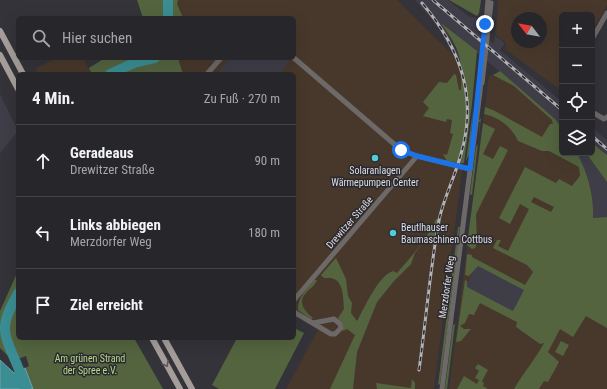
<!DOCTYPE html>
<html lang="de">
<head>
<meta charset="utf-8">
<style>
	:root { --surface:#27262b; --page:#333237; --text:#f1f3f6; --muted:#a4a5a9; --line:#434347 }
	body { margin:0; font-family:"Roboto Condensed",sans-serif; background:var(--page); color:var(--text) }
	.controls { position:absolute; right:12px; top:12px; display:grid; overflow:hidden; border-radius:6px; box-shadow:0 4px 16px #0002 }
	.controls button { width:36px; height:36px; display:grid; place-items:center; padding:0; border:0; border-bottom:1px solid var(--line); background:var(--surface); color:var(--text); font:20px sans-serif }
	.compass { position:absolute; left:511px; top:12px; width:36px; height:36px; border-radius:50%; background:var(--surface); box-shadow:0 4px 16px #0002; rotate:301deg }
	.stop { position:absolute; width:12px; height:12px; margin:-9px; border:3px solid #1a73e8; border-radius:50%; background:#fff }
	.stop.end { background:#1a73e8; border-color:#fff; box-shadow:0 1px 4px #0008 }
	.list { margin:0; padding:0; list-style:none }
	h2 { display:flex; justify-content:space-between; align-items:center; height:52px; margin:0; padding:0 16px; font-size:17px }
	h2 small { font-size:13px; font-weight:400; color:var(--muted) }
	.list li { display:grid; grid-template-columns:26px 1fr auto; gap:12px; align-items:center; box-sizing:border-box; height:72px; padding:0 16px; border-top:1px solid var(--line) }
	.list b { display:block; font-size:15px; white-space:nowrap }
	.list p { margin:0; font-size:13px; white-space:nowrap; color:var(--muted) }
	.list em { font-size:13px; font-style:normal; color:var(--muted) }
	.icon { flex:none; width:22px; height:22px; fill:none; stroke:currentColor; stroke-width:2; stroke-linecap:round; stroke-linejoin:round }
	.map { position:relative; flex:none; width:607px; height:389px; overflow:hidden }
	.search { position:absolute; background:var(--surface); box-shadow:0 4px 16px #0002; left:16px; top:16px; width:280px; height:44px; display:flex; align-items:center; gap:10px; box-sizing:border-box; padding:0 14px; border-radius:6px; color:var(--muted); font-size:15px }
	.panel { position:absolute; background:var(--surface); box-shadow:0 4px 16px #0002; left:16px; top:72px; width:280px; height:268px; border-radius:6px }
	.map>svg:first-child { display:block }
	.commercial { fill:#48382c; fill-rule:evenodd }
	.built { fill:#3f3d48 }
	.green { fill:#53643f; fill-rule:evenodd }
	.water { fill:#3a8d93; stroke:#6ba5aa }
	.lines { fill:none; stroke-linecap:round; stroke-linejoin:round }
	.river { stroke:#3a8d93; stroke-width:10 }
	.minor { stroke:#6c6968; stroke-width:5 }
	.major { stroke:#a49d9a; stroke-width:6 }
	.rail-casing { stroke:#b2b1b5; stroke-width:3 }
	.rail { stroke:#2a292f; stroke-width:1.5; stroke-dasharray:4.5; stroke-linecap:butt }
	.oneway { stroke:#5b575a }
	.route { stroke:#1a73e8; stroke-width:5 }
	.poi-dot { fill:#52ccd5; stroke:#2a292f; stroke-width:1.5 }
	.labels { text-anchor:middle; stroke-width:3; stroke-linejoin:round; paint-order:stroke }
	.poi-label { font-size:10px; fill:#dedde1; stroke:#2a292f }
	.street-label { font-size:10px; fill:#dedde1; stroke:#2a292f }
	.park-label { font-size:10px; fill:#b7db8d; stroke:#2a292f }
</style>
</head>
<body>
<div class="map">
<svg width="607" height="389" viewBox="0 0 607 389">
	<rect width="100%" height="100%" fill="#343339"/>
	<g class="commercial">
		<path d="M178,0H397L473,75L470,109L434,389H286L318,330L294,315V74H183L178,59L294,58V18H183L176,4Z"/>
		<path d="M498,0H607V6L592,31V15H562V83L559,89L505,49L506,43L496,35ZM517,18H541V42H517Z"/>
		<path d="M56,58H83L92,74H38L35,69Z"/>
		<path d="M502,68L562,118V153H592V143L607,155V389H449L489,76L498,73Z"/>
	</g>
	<g class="built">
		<path d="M415,0H448L468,16L481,19L479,32L494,44L495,36L505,43L500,50L562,102V129L555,119L524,92L443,24L462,63L450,50L440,28Z"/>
		<path d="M230,58H285L289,62L279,74H217Z"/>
		<path d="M0,94L18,131L0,153Z"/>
		<path d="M592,128L607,140V155L592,143Z"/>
		<path d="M577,153H586L607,182V217L593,218L591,187Z"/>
		<path d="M477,264L526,289L514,313L465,288Z"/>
	</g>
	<g class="green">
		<path d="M137,0H178L177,4L183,18H143Z"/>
		<path d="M449,0H481L479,13L477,16Z"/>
		<path d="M441,23L477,51L472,104L464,163H462L447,161L443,154L447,155L453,134L450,133L452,120L447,119L446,122L423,116L429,108L423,102L439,82L447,83L454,74L456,75L459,90H461C463,57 459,49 441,23Z"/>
		<path d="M105,58H178L183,74H92L89,68Z"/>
		<path d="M500,71L555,119L562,129V153H577C588,174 594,195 593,218L607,217V328L586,316L573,337L560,329L548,352L559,362L548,382L544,381L539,389H514C523,373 535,360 544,343L540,344L516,327L517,322L480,303L474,315L469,314L465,323L460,326L464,329H471L461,341L456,342L465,280L467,281V287L513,311L524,290L478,266L469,276L465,275L467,254L472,255V257L525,285L533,272L527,265L493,248L497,240H501L498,246L508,251L529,209L520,204L510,224L499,218L525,167L556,183L559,179L572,186L580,176L579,167L549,151H542L518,141C512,127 498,117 484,114L485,107L493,110L542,137L550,124H553L552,120L514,86L493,75ZM534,197L554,207L551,212L531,202Z"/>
		<path d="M473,110L470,153L466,161Z"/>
		<path d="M481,118L472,195L470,194L476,147L478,144L480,122L478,121Z"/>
		<path d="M483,123L495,129L483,154L493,159L500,146L508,150L476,214L477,244L475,248L472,249L467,245Z"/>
		<path d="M592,143L607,155V182L586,153H592Z"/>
		<path d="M436,219L441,220L438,238L433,237L423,242L415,253L411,264L394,281L377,302L357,352L353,389H330L355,335L347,329L343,331V326L338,318L344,309C343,298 344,278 329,278C325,278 324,279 321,275L336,258L346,279L348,296L352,303L351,313L357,321C365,307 378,276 393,271L397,273C412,256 427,239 436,219Z"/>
		<path d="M458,227H460L457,242L458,246L440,384L438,385Z"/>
		<path d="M18,271V338H134L163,389H33L25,368L29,366L26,356L15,360L7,355L0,348V311Z"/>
		<path d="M314,280H317C315,286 310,288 306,293C297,302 305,312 313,318L311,319L298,310C297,298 307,289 314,280Z"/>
		<path d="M455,324L447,389H445L453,325Z"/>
		<path d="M294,328L304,333L275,389H219L212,385L237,338H294Z"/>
		<path d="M561,341L569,345L563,356L555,352Z"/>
		<path d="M478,364L488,370L482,381L484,383L483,386L488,389H457L464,376L477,384L479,380L475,378L479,371L475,368Z"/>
		<path d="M412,379L415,383V389H377L376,383L411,388Z"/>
	</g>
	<path class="water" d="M0,360L14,373L19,371L18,368L22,366L23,369L25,368L33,389H0Z"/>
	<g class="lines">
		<g class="river">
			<path d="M168,0V18"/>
			<path d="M110,74L134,63L155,58"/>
			<path d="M18,293C13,303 5,316 5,328C4,343 22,369 25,389"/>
		</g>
		<g class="minor">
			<path d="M592,39L607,13"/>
			<path d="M294,58L401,150L417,156"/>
			<path d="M207,74L221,58"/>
			<path d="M482,83L491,3"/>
			<path d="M592,112L604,119L607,117"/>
			<path d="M294,300L417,156L470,169"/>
			<path d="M294,312L331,334H335L341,328L340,324L334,319L313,323"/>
			<path d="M442,389L480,92L488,0"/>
		</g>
		<g class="major">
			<path d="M0,31L23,74"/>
			<path d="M0,55L18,89"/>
			<path d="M152,338L180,389"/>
			<path d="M164,338L192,389"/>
		</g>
		<g class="rail-casing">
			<g id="rail">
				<path d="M433,0L562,110"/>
				<path d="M592,136L607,149"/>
				<path d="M419,370C426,321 430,269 439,220C444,197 455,177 461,154C478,96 460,48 422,3"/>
			</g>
		</g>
		<use href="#rail" class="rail"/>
	</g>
	<defs><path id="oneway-chevron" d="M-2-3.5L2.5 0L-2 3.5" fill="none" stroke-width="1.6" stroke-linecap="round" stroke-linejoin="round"/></defs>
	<use class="oneway" href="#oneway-chevron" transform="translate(166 364) rotate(62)"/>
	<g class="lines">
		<path class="route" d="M401,150L417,156L470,169L485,24"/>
	</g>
	<g class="poi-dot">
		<circle cx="375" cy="158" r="4"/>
		<circle cx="393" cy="233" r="4"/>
	</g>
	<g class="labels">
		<g class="poi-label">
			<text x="375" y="174">Solaranlagen<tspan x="375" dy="12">Wärmepumpen Center</tspan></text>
			<text x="401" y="231" text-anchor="start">Beutlhauser<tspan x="401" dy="12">Baumaschinen Cottbus</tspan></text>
		</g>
		<g class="street-label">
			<text transform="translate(349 222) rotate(-49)" y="4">Drewitzer Straße</text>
			<text transform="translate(446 287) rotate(-82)" y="4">Merzdorfer Weg</text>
		</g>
		<g class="park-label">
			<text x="90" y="362">Am grünen Strand<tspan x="90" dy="12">der Spree e.V.</tspan></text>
		</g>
	</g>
</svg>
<div class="controls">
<button>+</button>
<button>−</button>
<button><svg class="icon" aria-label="locate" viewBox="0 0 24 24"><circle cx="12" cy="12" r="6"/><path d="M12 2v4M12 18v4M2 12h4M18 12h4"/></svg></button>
<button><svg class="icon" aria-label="layers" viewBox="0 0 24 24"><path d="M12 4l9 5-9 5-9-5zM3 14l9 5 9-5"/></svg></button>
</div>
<svg class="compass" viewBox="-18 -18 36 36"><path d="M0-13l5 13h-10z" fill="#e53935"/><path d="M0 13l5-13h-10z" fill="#a4a5a9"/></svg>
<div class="stop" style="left:401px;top:150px"></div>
<div class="stop end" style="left:485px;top:24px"></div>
<div class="search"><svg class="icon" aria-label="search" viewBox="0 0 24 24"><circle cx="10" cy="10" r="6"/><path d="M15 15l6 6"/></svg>Hier suchen</div>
<section class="panel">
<h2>4 Min.<small>Zu Fuß · 270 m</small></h2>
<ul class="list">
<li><svg class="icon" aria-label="ahead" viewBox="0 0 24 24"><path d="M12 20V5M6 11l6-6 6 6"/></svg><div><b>Geradeaus</b><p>Drewitzer Straße</p></div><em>90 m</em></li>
<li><svg class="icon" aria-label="left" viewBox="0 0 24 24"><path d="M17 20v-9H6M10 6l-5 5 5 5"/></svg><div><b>Links abbiegen</b><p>Merzdorfer Weg</p></div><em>180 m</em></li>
<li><svg class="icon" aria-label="arrive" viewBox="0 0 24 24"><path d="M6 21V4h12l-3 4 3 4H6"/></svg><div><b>Ziel erreicht</b></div></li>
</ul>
</section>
</div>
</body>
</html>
